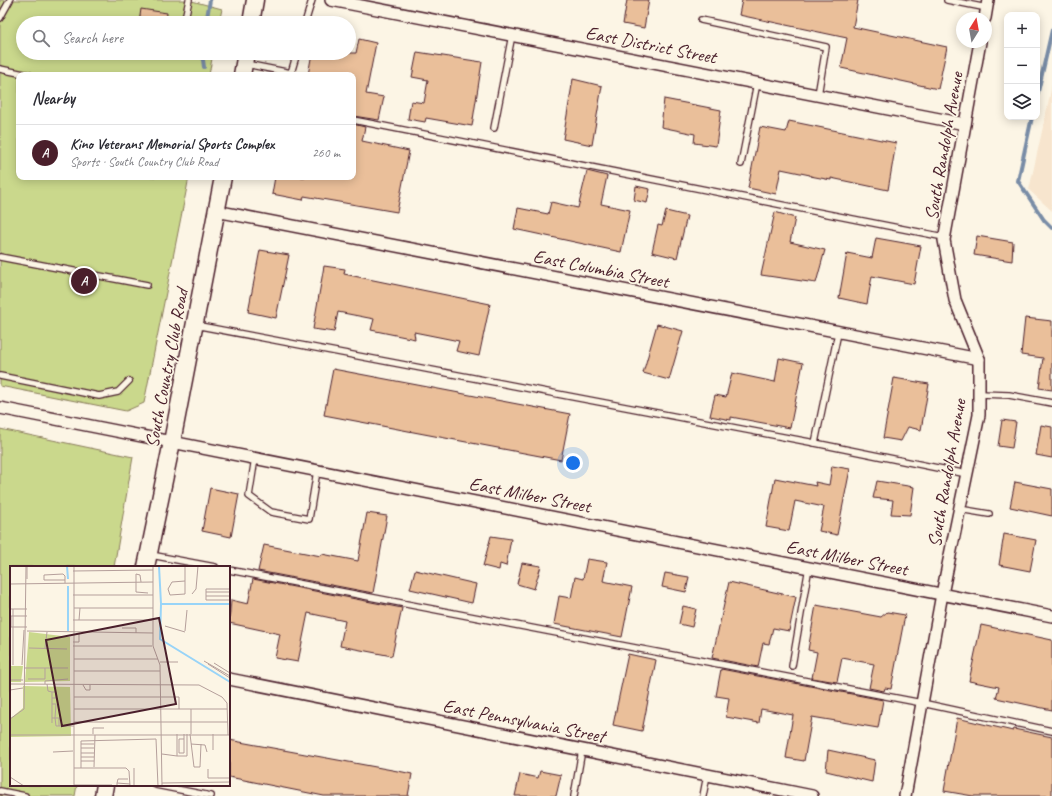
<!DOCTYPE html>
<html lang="en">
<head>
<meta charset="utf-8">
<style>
	:root { --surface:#fff; --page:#f2f2f3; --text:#2b2b33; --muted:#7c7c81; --line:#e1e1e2; --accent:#4a1f2b }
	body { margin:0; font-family:Caveat,sans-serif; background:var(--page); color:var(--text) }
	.controls { position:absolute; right:12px; top:12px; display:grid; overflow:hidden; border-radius:8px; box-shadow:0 2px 10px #0003 }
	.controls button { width:36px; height:36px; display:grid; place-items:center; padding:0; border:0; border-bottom:1px solid var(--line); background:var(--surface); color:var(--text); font:20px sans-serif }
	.compass { position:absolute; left:956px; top:12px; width:36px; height:36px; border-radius:50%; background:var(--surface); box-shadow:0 2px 10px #0003; rotate:11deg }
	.you { position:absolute; left:573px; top:463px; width:14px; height:14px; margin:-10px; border:3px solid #fff; border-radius:50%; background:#1a73e8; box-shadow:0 0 0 6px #1a73e833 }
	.badge { display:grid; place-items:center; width:26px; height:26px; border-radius:50%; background:var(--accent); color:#fff; font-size:13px; font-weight:700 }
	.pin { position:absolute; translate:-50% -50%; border:2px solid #fff; box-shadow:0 1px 4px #0006 }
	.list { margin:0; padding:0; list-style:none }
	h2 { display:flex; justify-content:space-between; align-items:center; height:52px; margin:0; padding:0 16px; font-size:17px }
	h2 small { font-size:13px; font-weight:400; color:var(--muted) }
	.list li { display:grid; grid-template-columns:26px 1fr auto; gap:12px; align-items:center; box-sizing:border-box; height:56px; padding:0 16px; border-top:1px solid var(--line) }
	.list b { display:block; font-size:15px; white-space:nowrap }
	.list p { margin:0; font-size:13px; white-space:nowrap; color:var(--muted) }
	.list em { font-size:13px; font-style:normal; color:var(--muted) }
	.icon { flex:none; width:22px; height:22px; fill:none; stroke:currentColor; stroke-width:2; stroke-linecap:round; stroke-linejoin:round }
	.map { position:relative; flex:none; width:1052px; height:796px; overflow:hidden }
	.search { position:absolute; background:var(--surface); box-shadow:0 2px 10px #0003; left:16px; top:16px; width:340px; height:44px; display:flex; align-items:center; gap:10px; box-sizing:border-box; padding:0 14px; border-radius:22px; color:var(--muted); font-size:15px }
	.panel { position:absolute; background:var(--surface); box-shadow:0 2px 10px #0003; left:16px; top:72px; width:340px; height:108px; border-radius:8px }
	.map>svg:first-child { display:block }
	.built { fill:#f7e5ce }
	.green { fill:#cad88c; stroke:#8a7c5c }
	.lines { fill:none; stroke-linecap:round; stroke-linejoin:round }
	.stream { stroke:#798ca6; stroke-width:4 }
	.building { fill:#eabf9a; stroke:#4a1f2b }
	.lane-casing { stroke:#4a1f2b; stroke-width:8 }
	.street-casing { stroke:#4a1f2b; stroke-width:14 }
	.secondary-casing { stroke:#4a1f2b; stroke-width:19 }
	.lane { stroke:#fcf5e5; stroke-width:5.5 }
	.street { stroke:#fcf5e5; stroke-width:11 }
	.secondary { stroke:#fcf5e5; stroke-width:16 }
	.labels { text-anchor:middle; stroke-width:3.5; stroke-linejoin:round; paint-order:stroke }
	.street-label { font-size:19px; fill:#4a1f2b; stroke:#fcf5e5 }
	.inset-river { fill:none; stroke:#98d4f8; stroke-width:2 }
	.inset-road { fill:none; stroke:#b59f9b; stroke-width:1 }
	.view { fill:#4a1f2b; fill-opacity:0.15; stroke:#4a1f2b; stroke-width:2 }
	.inset-edge { fill:none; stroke:#4a1f2b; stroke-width:2 }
</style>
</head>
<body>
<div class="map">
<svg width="1052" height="796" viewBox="0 0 1052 796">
	<rect width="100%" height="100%" fill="#fcf5e5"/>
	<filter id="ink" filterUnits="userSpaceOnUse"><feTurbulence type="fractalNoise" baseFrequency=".025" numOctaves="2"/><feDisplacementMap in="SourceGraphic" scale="8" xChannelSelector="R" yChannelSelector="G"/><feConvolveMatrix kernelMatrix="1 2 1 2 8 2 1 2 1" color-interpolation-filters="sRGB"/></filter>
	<g filter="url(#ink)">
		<path class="built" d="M1052,86V211L1029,190Z"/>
		<g class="green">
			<path d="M0,0H188L222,9L219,23H23V53H213L209,75H19V177H189L144,403L126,411L0,386Z"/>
			<path d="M0,429L133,457L114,567H11V785H77L75,796H0Z"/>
		</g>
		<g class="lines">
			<g class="stream">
				<path d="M206,23L210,0"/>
				<path d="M202,53L204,67"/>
				<path d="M1037,96L1052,30"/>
				<path d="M1032,117L1018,181L1044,220L1052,228"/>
			</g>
		</g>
		<g class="building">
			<path d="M627,0H649L644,28L623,24Z"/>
			<path d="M742,0H858L853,27L947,47L938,89L841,68L847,38L739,15Z"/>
			<path d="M141,9L167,13L166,23H139Z"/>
			<path d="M359,39L376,43L366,94L384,97L379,120L353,116V75H308L312,53H356Z"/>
			<path d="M417,52L482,62L472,126L426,118L425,122L408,119L411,101L424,103L428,80L412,77Z"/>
			<path d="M573,79L602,86L592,145L563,139Z"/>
			<path d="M664,99L721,110L716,146L694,143L695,134L661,127Z"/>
			<path d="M789,121L896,143L888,190L831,178V180L810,176V175L781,169L776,194L748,188L760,127L786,132Z"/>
			<path d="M353,124L365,127L362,141L409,151L397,212L304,196L303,200L272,194L275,177H353Z"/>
			<path d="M587,171L607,176L601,204L630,210L621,252L514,229L518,208L548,214L551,202L578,208Z"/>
			<path d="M636,186L650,189L647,203L634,200Z"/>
			<path d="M666,211L687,216L677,258L652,252L658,225L662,226Z"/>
			<path d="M775,212L795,218L790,242L825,250L816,283L761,275Z"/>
			<path d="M977,236L1013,242L1012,261L974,255Z"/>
			<path d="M876,238L921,246L914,284L872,276L867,304L839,298L847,253L872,258Z"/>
			<path d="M260,250L289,255L276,318L248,312Z"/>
			<path d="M324,266L345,269L344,274L490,304L479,356L456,351L459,341L414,332L415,339L371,330L374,319L338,312L334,332L313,329Z"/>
			<path d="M1025,318L1052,321V390L1039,388L1043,358L1021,355Z"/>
			<path d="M657,324L683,331L669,380L643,373Z"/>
			<path d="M779,358L803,363L790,428L731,417V420L710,416L715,395L726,397L732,373L775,382Z"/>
			<path d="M333,369L570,414L561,460L324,415Z"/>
			<path d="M894,378L929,384L921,430L908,427L901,441L883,438Z"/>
			<path d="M1002,420L1016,422L1012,448L998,446Z"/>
			<path d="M1041,425L1052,427V458L1036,455Z"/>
			<path d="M832,466L850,469L837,535L819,531L824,507L795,501L789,531L766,527L775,478L816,486L815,482L829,485Z"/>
			<path d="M877,481L914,487L910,515L891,514L893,500L873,498Z"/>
			<path d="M1015,482L1052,489V516L1010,507Z"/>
			<path d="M210,488L239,494L231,537L202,531Z"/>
			<path d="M367,513L387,516L373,593L258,571L264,545L321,556L322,554L358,561Z"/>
			<path d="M1004,534L1036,540L1030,571L999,565Z"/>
			<path d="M491,536L511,539L506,566L500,564L499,570L483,566Z"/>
			<path d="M587,559L607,562L603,581L632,587L622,637L554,624L559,596L571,598L575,577L583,579Z"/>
			<path d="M522,563L541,566L534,589L517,584Z"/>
			<path d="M415,570L476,584L472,603L410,589Z"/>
			<path d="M665,573L689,577L686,592L662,587Z"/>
			<path d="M253,579L402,608L392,656L340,646L345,621L308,613L298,662L275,658L280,634L229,623L231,600L248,604Z"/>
			<path d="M729,582L796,597L789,631L773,628L769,644L763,643L758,667L712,658Z"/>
			<path d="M816,605L881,617L887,612L905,615L891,689L885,688L884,691L869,688L874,664L842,658L837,682L812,678L817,652L808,650Z"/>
			<path d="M683,606L696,609L692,627L679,624Z"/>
			<path d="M981,625L1052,640V710L996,698L999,687L969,681Z"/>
			<path d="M628,654L656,660L642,731L613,725Z"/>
			<path d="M721,669L883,700L878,728L812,717L804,761L786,758L793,715L761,709L759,723L726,717L729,698L716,696Z"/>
			<path d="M957,718L1013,731L1014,729L1052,737V796H973L944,791Z"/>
			<path d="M229,740L403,772L412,774L408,796H324L229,777Z"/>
			<path d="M828,750L875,760L872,782L826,771Z"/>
			<path d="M540,771L561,775L556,796H515L520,774L538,778Z"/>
		</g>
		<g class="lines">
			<g class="lane-casing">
				<g id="lane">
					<path d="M947,0L987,8"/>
					<path d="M0,18L10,0"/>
					<path d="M701,20L826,47L818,95"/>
					<path d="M184,23L189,0"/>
					<path d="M305,23L312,0"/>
					<path d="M178,55V53"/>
					<path d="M246,64L291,73L297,53"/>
					<path d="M0,69L29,75"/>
					<path d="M353,120L944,237"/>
					<path d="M494,128L512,35"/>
					<path d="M741,164L757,83"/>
					<path d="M0,257L147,285"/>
					<path d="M195,325L815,443L967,474"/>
					<path d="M0,376L99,396L118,392L129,381"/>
					<path d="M979,394L1009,395L1052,403"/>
					<path d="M815,443L838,333"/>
					<path d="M255,458L249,496L271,512L309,519L317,471"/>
					<path d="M959,509L989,514"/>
					<path d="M151,555L215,567"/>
					<path d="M229,570L922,703L1052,731"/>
					<path d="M792,666L809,567"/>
					<path d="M156,785L211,796"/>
					<path d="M0,791L25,796"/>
					<path d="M574,796L582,750"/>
					<path d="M703,796L707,775"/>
				</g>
			</g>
			<g class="street-casing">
				<g id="street">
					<path d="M331,0L965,124"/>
					<path d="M985,18L988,0"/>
					<path d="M216,211L979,359"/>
					<path d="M0,408L1052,616"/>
					<path d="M229,679L812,796"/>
					<path d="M905,796L942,594L979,415V359L955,300L944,240L980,42"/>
				</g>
			</g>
			<g class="secondary-casing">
				<g id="secondary">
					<path d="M251,23L255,0"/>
					<path d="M242,75L246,53"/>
					<path d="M146,567L172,442L223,177"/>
					<path d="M103,796L105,785"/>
				</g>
			</g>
			<use href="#lane" class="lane"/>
			<use href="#street" class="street"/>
			<use href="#secondary" class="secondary"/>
		</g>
	</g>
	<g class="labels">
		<g class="street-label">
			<text transform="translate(651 44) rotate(11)" y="7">East District Street</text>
			<text transform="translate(943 146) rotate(-80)" y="7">South Randolph Avenue</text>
			<text transform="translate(601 268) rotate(11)" y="7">East Columbia Street</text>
			<text transform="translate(166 368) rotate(-79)" y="7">South Country Club Road</text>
			<text transform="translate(946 473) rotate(-80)" y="7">South Randolph Avenue</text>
			<text transform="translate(530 494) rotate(11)" y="7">East Milber Street</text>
			<text transform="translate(847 557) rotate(11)" y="7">East Milber Street</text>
			<text transform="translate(524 720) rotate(11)" y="7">East Pennsylvania Street</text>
		</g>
	</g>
	<g transform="translate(10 566)">
		<rect width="220" height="220" fill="#fcf5e5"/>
		<path d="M19,66L60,71V115L15,116ZM0,100H13L11,116H0ZM13,120L60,121L61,170L0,171V153L13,142Z" fill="#cad88c"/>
		<path class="inset-river" d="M57,0L58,13M149,0L151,38H220M58,20V65M151,38L150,73L220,116"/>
		<path class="inset-road" d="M64,0V219H102M143,0V80L150,99L152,220M63,5L143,4M17,13V0M55,14H34V9L53,8L55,10V17M175,15L162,16L158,23L160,29L175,28V0M131,16L130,9L126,8V26L138,27M0,18L143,16M220,23H196V30H220M196,26H220M182,28L186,23L188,0M63,29H143M196,30V34H220M64,42H143M0,43H17M3,43V61M63,54H142M69,54L70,42M155,60L175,66M3,61H1V50H17M112,62H126V67M17,65L143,67M175,65L177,44M63,76H69V67M63,80H142M19,82L57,83M35,82L37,66M64,93H148M194,95L220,110M150,96H168M204,97L220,107M198,98L220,112M3,99V61H17M12,99L14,64M14,102H58M64,105H150M18,113H35V102M0,114H13M0,118L189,119L212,131L217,137L218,169M35,118V115L58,113M37,118L38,125L42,126V138M73,119L76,124H80V119M0,124L13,122M42,126H46V132H42M64,131H169V143M64,143H217M181,143V168M42,152H45L46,138H42V157M0,153L14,143L16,0M64,156H218M49,160V152H45L46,160H64M83,168V162H94M174,168V187H169V173H174M180,168L184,201H190L191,178M0,169H220M71,178H84M181,178L195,179L197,186M71,182H84M203,184V168M43,186L63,185M71,187H84M152,188L167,190V168M167,190H177V168M71,191H84M71,195H84M84,201L85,169M64,202H116L119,205L120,220M71,202V175L146,173L148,220M198,203V212H220M0,211L14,220M107,217L108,213H118M152,217L220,216M107,220V217L120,218M124,220V202"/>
		<path class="view" d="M149,52L166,138L52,160L36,74Z"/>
		<rect width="220" height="220" class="inset-edge"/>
	</g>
</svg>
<div class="controls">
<button>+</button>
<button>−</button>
<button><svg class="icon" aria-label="layers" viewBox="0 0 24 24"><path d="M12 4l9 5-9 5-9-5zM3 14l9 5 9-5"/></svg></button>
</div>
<svg class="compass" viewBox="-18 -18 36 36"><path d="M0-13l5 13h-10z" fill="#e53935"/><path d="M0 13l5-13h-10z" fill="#7c7c81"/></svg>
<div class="you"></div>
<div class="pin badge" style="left:84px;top:281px">A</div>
<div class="search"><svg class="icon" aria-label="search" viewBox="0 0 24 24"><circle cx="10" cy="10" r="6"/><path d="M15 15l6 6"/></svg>Search here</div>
<section class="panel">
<h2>Nearby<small></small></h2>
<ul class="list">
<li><span class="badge">A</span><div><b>Kino Veterans Memorial Sports Complex</b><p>Sports · South Country Club Road</p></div><em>260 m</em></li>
</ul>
</section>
</div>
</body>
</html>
